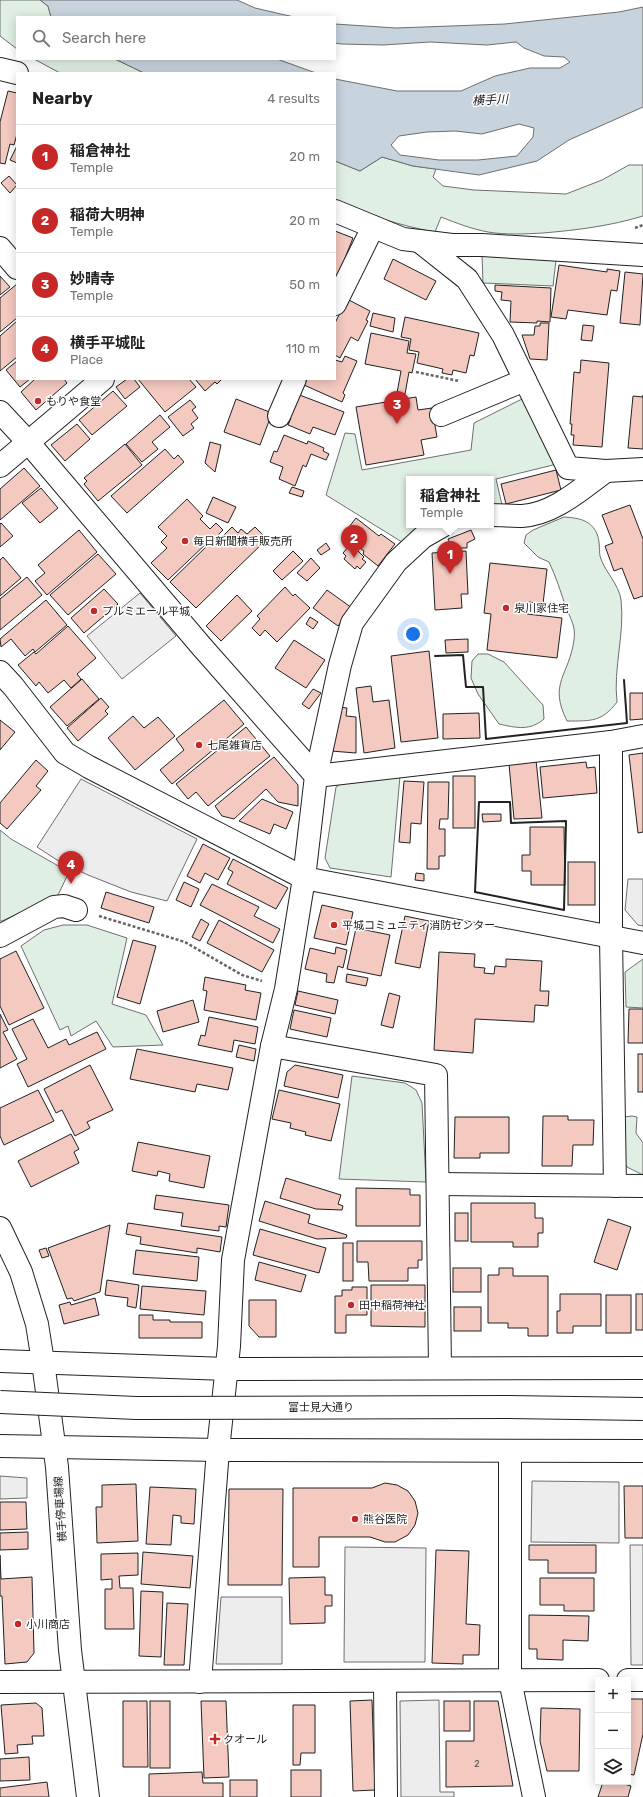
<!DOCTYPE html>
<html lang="en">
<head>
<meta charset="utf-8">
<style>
	:root { --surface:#fff; --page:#f2f2f2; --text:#222; --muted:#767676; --line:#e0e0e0; --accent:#c62828 }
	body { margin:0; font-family:Rubik,"Noto Sans JP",sans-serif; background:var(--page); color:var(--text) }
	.controls { position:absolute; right:12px; bottom:12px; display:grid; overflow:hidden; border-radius:0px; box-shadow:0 2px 10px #0003 }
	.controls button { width:36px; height:36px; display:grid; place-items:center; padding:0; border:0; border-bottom:1px solid var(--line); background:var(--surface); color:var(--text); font:20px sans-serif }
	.you { position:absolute; left:413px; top:634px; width:14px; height:14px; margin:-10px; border:3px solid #fff; border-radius:50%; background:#1a73e8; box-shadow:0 0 0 6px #1a73e833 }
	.badge { display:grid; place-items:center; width:26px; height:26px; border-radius:50%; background:var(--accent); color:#fff; font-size:13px; font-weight:700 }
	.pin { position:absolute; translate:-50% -33px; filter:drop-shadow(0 1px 2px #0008) }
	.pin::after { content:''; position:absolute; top:21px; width:14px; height:12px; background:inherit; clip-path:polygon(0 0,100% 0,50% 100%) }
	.popup { position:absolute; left:406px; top:476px; width:88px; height:52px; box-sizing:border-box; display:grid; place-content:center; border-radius:0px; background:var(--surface); filter:drop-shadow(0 1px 3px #0005); font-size:13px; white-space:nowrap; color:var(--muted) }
	.popup b { font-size:15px; color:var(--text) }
	.popup::after { content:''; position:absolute; left:50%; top:100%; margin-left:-8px; border:8px solid transparent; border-top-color:var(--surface) }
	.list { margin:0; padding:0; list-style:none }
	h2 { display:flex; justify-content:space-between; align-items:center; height:52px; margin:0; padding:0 16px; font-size:17px }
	h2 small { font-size:13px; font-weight:400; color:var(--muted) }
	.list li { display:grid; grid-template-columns:26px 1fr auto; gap:12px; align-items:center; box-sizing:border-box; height:64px; padding:0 16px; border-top:1px solid var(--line) }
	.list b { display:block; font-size:15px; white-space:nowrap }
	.list p { margin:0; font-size:13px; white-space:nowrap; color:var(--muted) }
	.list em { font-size:13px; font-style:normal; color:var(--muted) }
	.icon { flex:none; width:22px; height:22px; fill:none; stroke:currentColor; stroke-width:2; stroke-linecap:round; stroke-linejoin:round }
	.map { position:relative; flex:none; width:643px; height:1797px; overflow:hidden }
	.search { position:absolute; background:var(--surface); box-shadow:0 2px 10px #0003; left:16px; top:16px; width:320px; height:44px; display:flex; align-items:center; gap:10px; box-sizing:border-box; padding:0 14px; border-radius:0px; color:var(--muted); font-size:15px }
	.panel { position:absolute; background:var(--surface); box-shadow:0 2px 10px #0003; left:16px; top:72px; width:320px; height:308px; border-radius:0px }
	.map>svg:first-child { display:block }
	.green { fill:#e0efe3; stroke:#6f6f6f }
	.parking { fill:#ededed; stroke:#6f6f6f }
	.water { fill:#c7d3dd; stroke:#6f6f6f; fill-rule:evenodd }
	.building { fill:#f3c9c0; stroke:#222 }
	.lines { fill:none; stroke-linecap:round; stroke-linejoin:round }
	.minor-casing { stroke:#222; stroke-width:24 }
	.major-casing { stroke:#222; stroke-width:24 }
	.path { stroke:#646464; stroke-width:2.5; stroke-dasharray:3 2; stroke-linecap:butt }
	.minor { stroke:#fff; stroke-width:22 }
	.major { stroke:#fff; stroke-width:22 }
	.minor-bridge-casing { stroke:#222; stroke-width:24; stroke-linecap:butt }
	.minor-bridge { stroke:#fff; stroke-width:22 }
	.wall { stroke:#222; stroke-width:2 }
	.poi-dot { fill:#c62828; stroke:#fff; stroke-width:1.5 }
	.labels { text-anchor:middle; stroke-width:3; stroke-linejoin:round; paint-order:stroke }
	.number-label { font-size:9px; fill:#564c4a }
	.poi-label { font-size:11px; fill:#222; stroke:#fff; text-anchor:start }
	.street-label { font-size:11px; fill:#222; stroke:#fff }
	.water-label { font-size:12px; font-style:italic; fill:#222; stroke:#fff }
</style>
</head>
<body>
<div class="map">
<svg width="643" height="1797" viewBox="0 0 643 1797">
	<rect width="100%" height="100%" fill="#fff"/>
	<g class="green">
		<path d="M0,0H40L48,6L51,17H17V49L0,36Z"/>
		<path d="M34,59H115L144,73H60Z"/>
		<path d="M382,157L413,166L436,169L433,177L443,186L474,190L566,194L602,180L629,165H643V216C610,226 578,230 543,233C525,234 506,235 488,232C472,229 456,223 441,217L435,232C400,226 368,214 335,203V161L360,171Z"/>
		<path d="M482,254L556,260L553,286L483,283Z"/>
		<path d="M526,397L557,464L496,479L502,505H491V479H409V525H425L402,542L326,495L345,433L355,434L362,470L471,450L474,423Z"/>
		<path d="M564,517C579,518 591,520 597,534C600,541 599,549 600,556C604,571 619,584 621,600C625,634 613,668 617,702C602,722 591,721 567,721C548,683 569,676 574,640C576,627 571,619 566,608C561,592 556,577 549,562L538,557L524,543L526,535L533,530Z"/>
		<path d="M478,654H488L504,662L543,705L544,719C530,731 517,728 499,724L478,694L471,678L472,661Z"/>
		<path d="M400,776L391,877L330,868L325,858L336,787L344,781Z"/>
		<path d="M0,830L11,839L69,872L58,895L2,921H0Z"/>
		<path d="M63,925H87L127,938L112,1004L146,1015L163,1045L113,1047L96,1021L71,1036L68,1026L60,1030L21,946L44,930Z"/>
		<path d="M643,959V1008L626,1007L625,972Z"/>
		<path d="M352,1076L405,1083L416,1090L422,1103L426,1182L339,1179Z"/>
		<path d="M632,1116L637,1117L636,1133L643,1143V1175L627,1167L623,1160L624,1117Z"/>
	</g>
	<g class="parking">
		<path d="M140,593L176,636L122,679L87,636Z"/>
		<path d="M81,779L197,839L167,901L131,892L88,875L57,860L37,847Z"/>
		<path d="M628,879H643V926L638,925L625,910Z"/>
		<path d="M0,1476L27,1478V1498L0,1499Z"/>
		<path d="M532,1481L619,1482V1543L531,1542Z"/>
		<path d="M630,1545H643V1665H631Z"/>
		<path d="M345,1547L426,1548L425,1662H344Z"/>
		<path d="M221,1597H282V1664H216Z"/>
		<path d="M439,1700L440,1792H454V1797H401L400,1701Z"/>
	</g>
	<g class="water">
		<path d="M40,0H237L255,8L294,17H51L48,6Z"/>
		<path d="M643,7V107L569,140L537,161L479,175L413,166L382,157L360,171L335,161V79L397,91H461L495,76L530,68H560L570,62L564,57L544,56L524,48L516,42L487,45L430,42L383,45L341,44L335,43V24L396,28L505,24L619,12ZM519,124L534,128L533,137L517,156L478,160H439L400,155L391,145L399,136L427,132L455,131L482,134Z"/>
		<path d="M115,59H277L316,73H144Z"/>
	</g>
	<g class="building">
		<path d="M8,91L17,93V134L14,145L10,144L5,164L0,163V122Z"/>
		<path d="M17,146V163L10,160Z"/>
		<path d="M9,176L17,185L10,193L1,183Z"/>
		<path d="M335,231L353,238L335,283Z"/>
		<path d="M393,259L436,281L426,300L384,279Z"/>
		<path d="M559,265L607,272V269L620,271L617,291L611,290L607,315L568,310L566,319L551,317Z"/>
		<path d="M625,272L643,274L640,325L620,323Z"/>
		<path d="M0,276L10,287L0,295Z"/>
		<path d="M17,284V318L0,332V298Z"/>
		<path d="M495,285L551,288L550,322L537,321V323L510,322L511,301L501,300L502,292L495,291Z"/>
		<path d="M347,299L370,311L366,320L368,321L358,341L351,337L340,358L335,355V323Z"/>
		<path d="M373,313L395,318L393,332L370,326Z"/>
		<path d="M405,317L479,333L474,356L470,355L466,373L453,370L452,375L442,373L443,369L417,363L419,352L409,350L411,339L401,337Z"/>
		<path d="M17,321V357L0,371V336Z"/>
		<path d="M540,323H549L547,360L530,359L522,335H534L535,326H540Z"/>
		<path d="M583,325L594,326L592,341L581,340Z"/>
		<path d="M371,333L409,341L407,353L416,354L412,373L409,372L405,394L397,393L401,371L365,364Z"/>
		<path d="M345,356L357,361L343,393L345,395L342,402L304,385L307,379H335V360L342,362Z"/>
		<path d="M581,360L609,363L602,447L573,445L574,435H571L572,424H570L574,372L580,373Z"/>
		<path d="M17,361V379H30L20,387L6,370Z"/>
		<path d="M35,379H64L67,383L36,410L21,392Z"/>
		<path d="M127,379H134L140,387L125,399L116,387Z"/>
		<path d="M138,379H189L196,387L165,412Z"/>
		<path d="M195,379H222L217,384L215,382L205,391Z"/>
		<path d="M113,391L127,406L92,435L79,420Z"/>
		<path d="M297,394L344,412L335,435L313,427L310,434L288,425L291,418L288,417Z"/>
		<path d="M643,395V449L628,448L633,396L643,397Z"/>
		<path d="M416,397L418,410L432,408L437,437L421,440L424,455L366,465L356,407Z"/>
		<path d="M236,399L272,413L260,445L224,432Z"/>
		<path d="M190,400L196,407L192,410L198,418L191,424L194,428L183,436L168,417Z"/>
		<path d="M160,415L170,427L152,442L158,449L142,462L126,444Z"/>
		<path d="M77,424L90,439L65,461L51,445Z"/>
		<path d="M284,435L307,444L308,441L324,448L323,451L329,454L326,460L311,454L306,467L303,465L295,486L279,479L283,467L270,462L274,451L277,452Z"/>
		<path d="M210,442L221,445L215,472L205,463Z"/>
		<path d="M125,444L142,465L98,501L84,484L87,481L84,478Z"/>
		<path d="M165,449L174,459L178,455L184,462L127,513L111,496Z"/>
		<path d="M24,468L40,486L0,520V489Z"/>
		<path d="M556,470L561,490L506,504L501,484Z"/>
		<path d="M292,487L304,491L302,497L289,493Z"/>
		<path d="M41,488L58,508L40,523L22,503Z"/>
		<path d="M213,497L236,507L228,523L206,513Z"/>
		<path d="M187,499L203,516L200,519L210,529L216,523L223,530L211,542L210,540L168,580L151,563L167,548L161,542L167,536L158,527Z"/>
		<path d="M630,505L643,539V596L634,599L622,568L614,571L605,546L613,543L602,515Z"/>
		<path d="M356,518L379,536L381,534L395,544L378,566L363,554L364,551L348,539L351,536L345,532Z"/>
		<path d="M1,523L13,536L0,547V524Z"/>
		<path d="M232,527L238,533L241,529L247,534L255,527L267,539L196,608L170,582L210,543L213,546Z"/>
		<path d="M79,530L97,552L47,595L35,581L45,573L38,565Z"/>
		<path d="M471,530L475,539L467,543V548H452L448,539Z"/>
		<path d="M326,543L330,549L321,555L317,550Z"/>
		<path d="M348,547L353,551L355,548L364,557L362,559L366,562L360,569L357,566L355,569L344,559L346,556L343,553Z"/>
		<path d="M293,551L303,561L282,580L273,571Z"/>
		<path d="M466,551L468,594H461L462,608L435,610L432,553Z"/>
		<path d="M98,554L116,574L68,615L50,595Z"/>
		<path d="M3,557L21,578L0,596V560Z"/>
		<path d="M311,558L320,568L307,581L297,573Z"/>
		<path d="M490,563L547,569L543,604L529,602L527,614L562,618L557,658L487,650L491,614L484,613Z"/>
		<path d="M27,577L42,595L0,630V599Z"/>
		<path d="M285,587L293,596L295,594L310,608L277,642L265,630L260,636L252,628L260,619L257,616Z"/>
		<path d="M104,589L118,604L84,633L71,618Z"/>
		<path d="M327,590L352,608L338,626L313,608Z"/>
		<path d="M237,595L252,611L221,641L206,626Z"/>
		<path d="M46,600L67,625L35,652L33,649L25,656L11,639L1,647L0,639Z"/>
		<path d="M310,617L318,622L313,629L306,624Z"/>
		<path d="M68,626L96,658L77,674L81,679L71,688L64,680L48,693L39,682L36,686L18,665L34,652L36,654Z"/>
		<path d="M468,639V652L446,653L445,640Z"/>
		<path d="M294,640L325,660L306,688L275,668Z"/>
		<path d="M429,651L438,738L401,742L391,656Z"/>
		<path d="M82,679L99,699L67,726L50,707Z"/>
		<path d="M371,686L373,702L389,700L395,748L364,753L356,688Z"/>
		<path d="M313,689L321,693L309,709L302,704Z"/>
		<path d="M630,693H643V719L630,720Z"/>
		<path d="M101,698L109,707L105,711L108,714L78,741L67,728Z"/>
		<path d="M224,700L244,724L172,784L160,770L184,750L176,739Z"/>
		<path d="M339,707L347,708L346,716L356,717V753L331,751Z"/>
		<path d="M479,713L480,738L443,739V714Z"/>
		<path d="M133,716L144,728L158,717L175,736L135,770L108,738Z"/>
		<path d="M0,720L15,732L0,750Z"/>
		<path d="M246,727L270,756L208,806L196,792L188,799L176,784Z"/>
		<path d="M643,753V832L638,833L629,755Z"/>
		<path d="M274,757L298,785V806L278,802L266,789L234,819L222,816L215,806Z"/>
		<path d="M36,760L48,771L36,786L41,790L7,829L0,823V803Z"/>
		<path d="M536,760L542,818L514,819L509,764Z"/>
		<path d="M586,762L587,768L595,767L597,793L543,798L540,767Z"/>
		<rect x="453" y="776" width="22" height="52"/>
		<path d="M404,781L424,782L421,824L411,823L410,843L399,842Z"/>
		<path d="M428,782H449L448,819H440L439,829H445V856H439V869H427Z"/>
		<path d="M262,799L293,812L286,829L274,824L270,834L239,821Z"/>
		<path d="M482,814H501V821L483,822Z"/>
		<path d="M530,827H564L565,885H531V871H522V855H530Z"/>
		<path d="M203,844L230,858L218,880L205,873L200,883L187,876Z"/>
		<path d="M233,859L288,888L276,909L227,884L233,872L228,869Z"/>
		<rect x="568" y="862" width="27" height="43"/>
		<path d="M416,873L424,874V881L415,880Z"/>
		<path d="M184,882L199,889L191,907L176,900Z"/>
		<path d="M212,884L259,907L254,916L280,929L273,943L200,905Z"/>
		<path d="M106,892L154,907L149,923L101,908Z"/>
		<path d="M322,905L353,912L346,945L314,938Z"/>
		<path d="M405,916L429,921L420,968L395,963Z"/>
		<path d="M201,919L209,924L200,941L192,937Z"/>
		<path d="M219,920L274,950L262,972L207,943Z"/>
		<path d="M356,928L390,935L381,976L347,969Z"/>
		<path d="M133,940L156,946L140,1004L117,997Z"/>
		<path d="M336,947L347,950L343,968L338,966L334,983L326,982L327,974L305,969L310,948L335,954Z"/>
		<path d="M16,951L44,1008L9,1025L0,1006V959Z"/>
		<path d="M439,952L475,954L474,967L485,968L484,973L494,974L495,966L506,967V959L542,961L540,991H549L548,1006L535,1005L534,1022L475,1019L473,1053L434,1050Z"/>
		<path d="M347,974L368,978L366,986L346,982Z"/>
		<path d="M205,977L246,985L245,990L261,993L256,1020L204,1010L207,991L203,990Z"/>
		<path d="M298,991L338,1000L335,1014L295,1005Z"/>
		<path d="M389,993L400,996L393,1028L381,1025Z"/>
		<path d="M193,1000L199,1022L163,1032L157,1011Z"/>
		<path d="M629,1009H643V1043H628Z"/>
		<path d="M294,1010L331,1018L327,1037L290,1029Z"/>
		<path d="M0,1014L8,1030L3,1032L17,1059L0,1068Z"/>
		<path d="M209,1017L258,1027L255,1044L234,1040L232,1052L198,1045L201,1035L205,1036Z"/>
		<path d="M33,1019L48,1048L66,1039L69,1045L97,1032L106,1049L28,1087L17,1064L27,1059L12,1029Z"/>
		<path d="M239,1045L256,1049L254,1061L236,1057Z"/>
		<path d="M137,1049L233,1068L228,1090L197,1084L195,1092L130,1079Z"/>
		<rect x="638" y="1054" width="5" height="38"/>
		<path d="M90,1065L113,1110L87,1122L90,1128L75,1136L62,1110L56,1113L44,1089Z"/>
		<path d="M295,1065L343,1075L338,1098L284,1086L287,1072Z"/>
		<path d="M38,1090L54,1121L4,1145L0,1136V1108Z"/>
		<path d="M279,1090L340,1104L331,1141L305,1135L306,1132L290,1128L291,1123L272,1119Z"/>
		<path d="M543,1116H568V1120H594L593,1145H573L572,1166H542Z"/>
		<path d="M455,1117H509V1153H480V1158H454Z"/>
		<path d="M71,1134L79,1149L74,1152L79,1163L31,1187L18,1161Z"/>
		<path d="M138,1142L210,1156L204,1188L169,1181L170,1174L158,1171L157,1176L132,1171Z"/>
		<path d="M286,1178L341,1195L338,1204L343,1206L342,1210L316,1209L280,1198Z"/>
		<path d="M356,1188L410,1189V1195H420V1226H356Z"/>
		<path d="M156,1195L229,1205L226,1227L219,1226V1231L181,1226L183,1213L154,1209Z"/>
		<path d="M265,1201L310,1215L308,1223L347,1235L346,1238L317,1239L259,1221Z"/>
		<path d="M471,1203H535V1218H543V1233H538V1247H513V1242H471Z"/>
		<rect x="455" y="1213" width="13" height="28"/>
		<path d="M608,1219L631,1227L617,1270L594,1262Z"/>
		<path d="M128,1223L222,1237L220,1252L197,1248V1253L140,1244L141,1237L126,1234Z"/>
		<path d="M110,1225L100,1292L74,1301L72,1298L67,1299L48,1248Z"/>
		<path d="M260,1229L326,1248L319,1273L253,1255Z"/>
		<path d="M357,1241H422V1260H418V1268H408V1281H369L368,1262H357Z"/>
		<rect x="343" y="1243" width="10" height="38"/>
		<path d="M46,1248L49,1256L42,1258L39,1250Z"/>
		<path d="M136,1250L199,1257L197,1281L133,1274Z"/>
		<path d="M259,1262L306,1275L301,1292L255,1280Z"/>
		<rect x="453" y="1268" width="28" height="24"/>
		<path d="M499,1268H513V1276H548V1336H528V1328H508V1323H488V1275H499Z"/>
		<path d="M107,1280L139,1285L136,1308L127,1306L128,1298L105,1295Z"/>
		<path d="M371,1285H425V1327L371,1326Z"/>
		<path d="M142,1286L206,1291L204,1315L140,1309Z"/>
		<path d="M352,1287H367V1315H346V1333H335V1296H342V1290H352Z"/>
		<path d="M560,1294H601V1326H573V1333H557V1311H560Z"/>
		<rect x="636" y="1294" width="7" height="36"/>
		<rect x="606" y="1295" width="25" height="38"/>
		<path d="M95,1298L99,1315L64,1324L59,1305L70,1302L71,1305Z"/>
		<path d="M249,1300H276V1337H259L249,1326Z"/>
		<rect x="454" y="1307" width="27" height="24"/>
		<path d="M139,1315H153V1320H170V1322H202V1338H139Z"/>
		<path d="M385,1483L397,1485L408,1491L415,1501L418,1513L415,1525L408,1535L395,1542H385L370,1537H319V1567H293V1488H372Z"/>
		<path d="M136,1484L138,1541L97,1543L96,1507H102V1485Z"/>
		<path d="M624,1486H643V1538H625Z"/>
		<path d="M150,1487L196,1489L194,1524L181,1523V1516L173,1515L171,1545L146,1544Z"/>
		<path d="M229,1489H283L282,1585H228Z"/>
		<path d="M0,1502H26L27,1529L0,1530Z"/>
		<path d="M28,1532V1549L0,1550V1533Z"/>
		<path d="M529,1545H596V1573H548V1560H529Z"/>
		<path d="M436,1550L469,1551L466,1624L480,1625L479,1655H463V1664L432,1663Z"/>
		<path d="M143,1552L193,1556L190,1588L141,1584Z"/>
		<path d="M138,1553V1575L119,1576L120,1588H133L134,1629H105V1589H112V1579L101,1580V1554Z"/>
		<path d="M0,1555L1,1579L32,1577L34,1653L27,1662L5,1664L2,1596H0Z"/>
		<path d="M325,1577V1595H332V1606H325V1623L290,1624L289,1578Z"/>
		<path d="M540,1578H594V1611H564V1605H540Z"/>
		<path d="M141,1591L163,1592L161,1657L139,1656Z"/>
		<path d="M167,1603L188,1604L184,1665H164Z"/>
		<path d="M529,1615L589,1616L588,1641L563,1640V1660L537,1659V1649H529Z"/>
		<path d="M628,1699H643V1734L634,1775L628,1774Z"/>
		<path d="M372,1700L375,1790L353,1791L350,1701Z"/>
		<path d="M123,1701H147L148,1767H123Z"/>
		<rect x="150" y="1701" width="20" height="67"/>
		<path d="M201,1701H226L229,1777L204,1778Z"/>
		<rect x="444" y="1701" width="26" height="30"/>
		<path d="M474,1701H498L513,1786L446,1787V1741H474Z"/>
		<path d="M36,1703L42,1708L44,1736H32L33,1744L17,1745L18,1753L5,1754L1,1705Z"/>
		<path d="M293,1705H315V1753H301L300,1765H293Z"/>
		<path d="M541,1708L580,1709L579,1771H547L540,1741Z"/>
		<path d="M29,1757L30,1780L0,1781V1759Z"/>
		<rect x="291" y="1770" width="30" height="27"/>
		<path d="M202,1772L203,1783H223V1797H149V1774Z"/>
		<rect x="230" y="1780" width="27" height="17"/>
		<path d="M47,1782L49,1797H0V1788Z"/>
		<path d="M603,1782H617L631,1786L628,1797H598Z"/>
	</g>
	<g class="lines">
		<g class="minor-casing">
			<g id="minor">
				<path d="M0,69L17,73"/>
				<path d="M335,211L403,239L452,245H482L643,255"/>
				<path d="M419,241L467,279L503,335L568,468L606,471L643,469"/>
				<path d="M0,248L17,268"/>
				<path d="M335,304L373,227"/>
				<path d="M0,412L28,442L202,647L316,776"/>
				<path d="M441,415L525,380"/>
				<path d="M279,416L295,379"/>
				<path d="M0,466L103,379"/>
				<path d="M491,515C501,515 512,516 522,516C554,514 581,489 606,471"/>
				<path d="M0,672L13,686L65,753L89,767L304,878L643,943"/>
				<path d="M611,742V937L615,1186"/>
				<path d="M316,776L611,742L643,736"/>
				<path d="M0,936L54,907L64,906L76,910"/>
				<path d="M272,1046L436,1075L440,1367"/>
				<path d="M438,1184L643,1186"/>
				<path d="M0,1361L227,1369L643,1368"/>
				<path d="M0,1446L218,1450L643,1451"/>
				<path d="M510,1451V1680L534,1797"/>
				<path d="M628,1680H643"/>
				<path d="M385,1681L386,1797"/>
				<path d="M0,1682L598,1680"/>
				<path d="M200,1682L218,1450L229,1346L233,1260L272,1046L286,989L304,878L316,776L340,665L352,623L396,562L423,537L444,525"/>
			</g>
		</g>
		<g class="major-casing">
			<path id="major" d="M0,1228L21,1272L37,1324L43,1362L57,1467L70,1650L88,1797"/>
		</g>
		<g class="path">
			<path d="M635,228L643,225"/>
			<path d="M416,372L459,381"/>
			<path d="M99,916L185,942L242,975L262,981"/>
		</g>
		<use href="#minor" class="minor"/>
		<use href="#major" class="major"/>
		<g class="minor-bridge-casing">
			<path id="minor-bridge" d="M0,1402L136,1408L506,1407L643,1409"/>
		</g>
		<use href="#minor-bridge" class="minor-bridge"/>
		<g class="wall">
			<path d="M435,656L463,655L466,687H483L486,739L627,723L624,680"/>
			<path d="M479,802H510L511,823L566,821L564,910L475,892Z"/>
		</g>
	</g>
	<g class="poi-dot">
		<circle cx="38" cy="401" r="4"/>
		<circle cx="185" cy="541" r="4"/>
		<circle cx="506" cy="608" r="4"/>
		<circle cx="94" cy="611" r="4"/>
		<circle cx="199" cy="745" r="4"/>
		<circle cx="334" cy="925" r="4"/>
		<circle cx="351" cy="1305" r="4"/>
		<circle cx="355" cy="1519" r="4"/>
		<circle cx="18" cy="1624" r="4"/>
		<path d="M213 1733h4v4h4v4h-4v4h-4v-4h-4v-4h4z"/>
	</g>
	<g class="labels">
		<g class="number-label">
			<text x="477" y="1767">2</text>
		</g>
		<g class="poi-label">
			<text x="46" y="405">もりや食堂</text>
			<text x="193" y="545">毎日新聞横手販売所</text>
			<text x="514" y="612">泉川家住宅</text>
			<text x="102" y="615">プルミエール平城</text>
			<text x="207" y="749">七尾雑貨店</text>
			<text x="342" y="929">平城コミュニティ消防センター</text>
			<text x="359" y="1309">田中稲荷神社</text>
			<text x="363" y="1523">熊谷医院</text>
			<text x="26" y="1628">小川商店</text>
			<text x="223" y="1743">クオール</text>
		</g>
		<g class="street-label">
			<text x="321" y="1411">富士見大通り</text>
			<text transform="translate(60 1509) rotate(-94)" y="4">横手停車場線</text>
		</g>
		<g class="water-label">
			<text transform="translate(490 100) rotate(-3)" y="4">横手川</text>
		</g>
	</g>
</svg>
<div class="controls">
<button>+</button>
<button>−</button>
<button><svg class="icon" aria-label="layers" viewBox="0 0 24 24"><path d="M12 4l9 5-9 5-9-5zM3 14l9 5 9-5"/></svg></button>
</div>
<div class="you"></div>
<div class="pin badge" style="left:450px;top:574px">1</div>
<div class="popup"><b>稲倉神社</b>Temple</div>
<div class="pin badge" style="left:354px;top:558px">2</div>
<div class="pin badge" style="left:397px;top:424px">3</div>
<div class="pin badge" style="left:71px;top:884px">4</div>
<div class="search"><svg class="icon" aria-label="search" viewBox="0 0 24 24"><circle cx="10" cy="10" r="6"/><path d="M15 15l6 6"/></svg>Search here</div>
<section class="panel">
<h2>Nearby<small>4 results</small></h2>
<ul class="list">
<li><span class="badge">1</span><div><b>稲倉神社</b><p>Temple</p></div><em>20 m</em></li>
<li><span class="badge">2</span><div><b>稲荷大明神</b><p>Temple</p></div><em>20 m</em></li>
<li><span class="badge">3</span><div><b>妙晴寺</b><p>Temple</p></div><em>50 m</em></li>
<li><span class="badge">4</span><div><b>横手平城阯</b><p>Place</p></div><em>110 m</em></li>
</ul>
</section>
</div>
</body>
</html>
